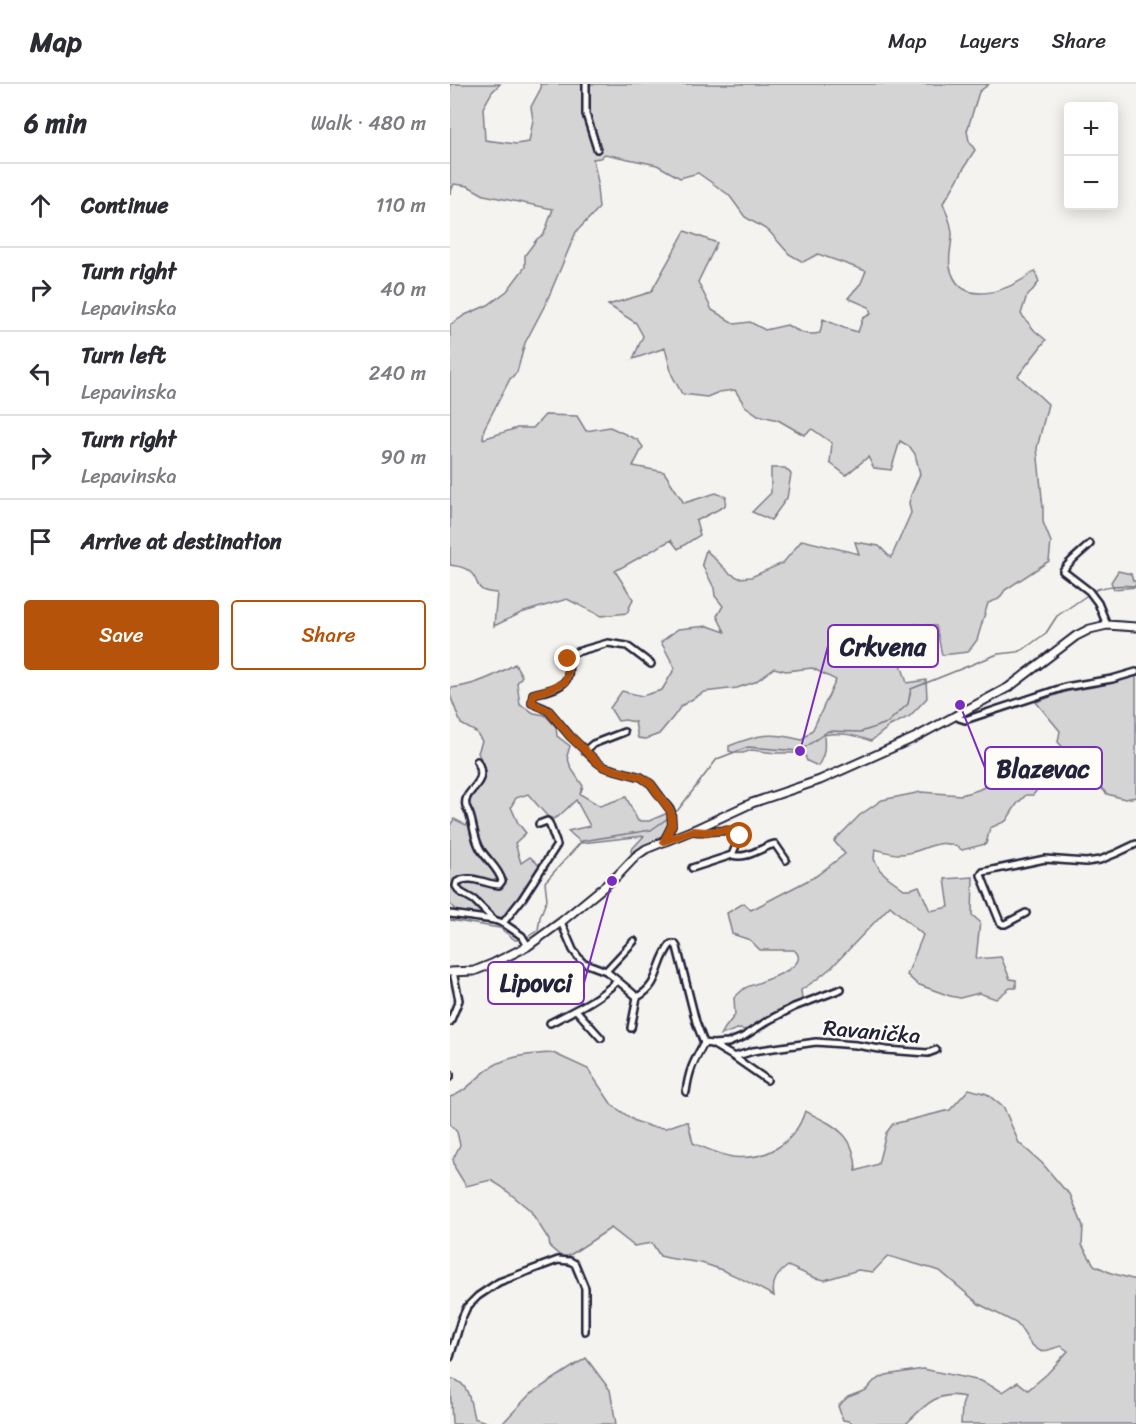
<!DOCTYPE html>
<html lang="en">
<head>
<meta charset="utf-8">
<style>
	:root { --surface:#fff; --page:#f7f7f7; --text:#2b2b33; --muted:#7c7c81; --line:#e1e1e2; --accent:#b45309 }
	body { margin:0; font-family:Sriracha,sans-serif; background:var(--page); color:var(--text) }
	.controls { position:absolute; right:18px; top:18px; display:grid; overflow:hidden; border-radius:6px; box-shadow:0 3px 15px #0003 }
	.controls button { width:54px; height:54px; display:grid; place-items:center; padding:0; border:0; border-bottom:2px solid var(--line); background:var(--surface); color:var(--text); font:30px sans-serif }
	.stop { position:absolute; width:18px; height:18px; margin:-14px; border:4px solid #b45309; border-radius:50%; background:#fff }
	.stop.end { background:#b45309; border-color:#fff; box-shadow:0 2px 6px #0008 }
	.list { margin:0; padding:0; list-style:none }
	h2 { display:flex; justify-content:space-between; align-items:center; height:78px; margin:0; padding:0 24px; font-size:26px }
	h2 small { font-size:20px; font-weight:400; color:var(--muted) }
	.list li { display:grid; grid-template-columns:39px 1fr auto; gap:18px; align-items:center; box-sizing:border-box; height:84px; padding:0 24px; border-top:2px solid var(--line) }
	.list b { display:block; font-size:22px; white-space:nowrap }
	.list p { margin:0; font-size:20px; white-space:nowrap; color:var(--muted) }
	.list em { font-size:20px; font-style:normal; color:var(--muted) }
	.actions { display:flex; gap:12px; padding:18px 24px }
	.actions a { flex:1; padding:14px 0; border:2px solid var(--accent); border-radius:6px; text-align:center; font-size:21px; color:var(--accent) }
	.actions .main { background:var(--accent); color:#fff }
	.icon { flex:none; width:33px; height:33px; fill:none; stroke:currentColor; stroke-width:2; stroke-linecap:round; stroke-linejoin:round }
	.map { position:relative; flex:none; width:686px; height:1340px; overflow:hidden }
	header { display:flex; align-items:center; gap:36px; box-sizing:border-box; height:84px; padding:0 30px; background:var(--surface); border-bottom:2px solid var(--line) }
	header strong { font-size:28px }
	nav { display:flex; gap:33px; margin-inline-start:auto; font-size:21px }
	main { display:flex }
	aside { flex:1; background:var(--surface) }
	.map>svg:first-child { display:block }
	.green { fill:#d5d4d5; stroke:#7c7b88; stroke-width:1.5 }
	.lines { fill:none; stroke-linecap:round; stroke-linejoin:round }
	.stream { stroke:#757582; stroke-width:1.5 }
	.minor-casing { stroke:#22223b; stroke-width:10 }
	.major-casing { stroke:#22223b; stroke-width:11 }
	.minor { stroke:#fdfcf7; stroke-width:5 }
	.major { stroke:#fdfcf7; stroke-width:7 }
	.route { stroke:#b45309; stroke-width:8 }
	.labels { text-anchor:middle; stroke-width:4.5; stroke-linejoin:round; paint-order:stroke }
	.street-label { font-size:22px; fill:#22223b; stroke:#fdfcf7 }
	.leader { fill:none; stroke:#7b2cbf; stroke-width:2 }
	.callout-dot { fill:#7b2cbf; stroke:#fdfcf7; stroke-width:2 }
	.callout { fill:#fdfcf7; stroke:#7b2cbf; stroke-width:2 }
	.callout-label { font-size:24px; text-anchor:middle; font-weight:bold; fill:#22223b }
</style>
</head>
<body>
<header>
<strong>Map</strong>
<nav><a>Map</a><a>Layers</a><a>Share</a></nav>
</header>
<main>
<aside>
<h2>6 min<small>Walk · 480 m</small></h2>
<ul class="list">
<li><svg class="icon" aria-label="ahead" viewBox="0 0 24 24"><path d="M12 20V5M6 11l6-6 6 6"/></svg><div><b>Continue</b></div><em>110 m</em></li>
<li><svg class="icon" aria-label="right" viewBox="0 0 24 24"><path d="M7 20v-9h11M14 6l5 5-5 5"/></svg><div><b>Turn right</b><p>Lepavinska</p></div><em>40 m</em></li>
<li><svg class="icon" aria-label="left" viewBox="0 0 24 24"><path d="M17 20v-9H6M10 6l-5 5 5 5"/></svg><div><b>Turn left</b><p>Lepavinska</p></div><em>240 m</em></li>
<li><svg class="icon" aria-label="right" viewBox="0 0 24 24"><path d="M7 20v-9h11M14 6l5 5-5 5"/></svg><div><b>Turn right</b><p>Lepavinska</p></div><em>90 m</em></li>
<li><svg class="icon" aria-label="arrive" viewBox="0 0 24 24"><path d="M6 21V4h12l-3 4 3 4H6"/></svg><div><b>Arrive at destination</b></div></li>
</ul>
<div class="actions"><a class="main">Save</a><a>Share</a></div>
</aside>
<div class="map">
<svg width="686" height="1340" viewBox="0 0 686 1340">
	<rect width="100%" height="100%" fill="#f4f3ef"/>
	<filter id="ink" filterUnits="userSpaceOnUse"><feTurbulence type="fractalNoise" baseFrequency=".0167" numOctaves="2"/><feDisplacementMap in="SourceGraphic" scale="12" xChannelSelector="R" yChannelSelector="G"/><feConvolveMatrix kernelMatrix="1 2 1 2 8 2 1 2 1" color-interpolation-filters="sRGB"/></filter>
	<g filter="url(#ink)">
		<g class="green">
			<path d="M0,0H50L42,8L33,24L35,56L66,60L79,58L83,36L81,23L91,4L90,0H539L529,8L517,47L519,57L525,66C513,83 506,102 493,119C496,128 502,140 502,150C502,161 498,172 500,183C510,227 561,206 585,187L589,198L576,214L571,230L585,247L596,256L568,292L598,320L587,364L593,424V438L601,458L599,477L555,506L549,515L538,519L527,556L518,568L492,571L486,542L465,540L461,567L450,577L457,599L476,596L477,614L460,632L440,642L421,657C407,651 389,648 374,651C375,665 375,670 368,682L357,677L354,669H325L302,666L293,669H285L279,667V662C309,650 321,648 352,656L363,645L386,596L362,584L336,587L324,584L305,598L287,604L254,608L231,622L224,632L209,650L196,655L188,654L185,638L175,636L168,637L160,624L172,607L192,612L212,606L225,584L211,558L228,545L258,542L275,548L267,532L273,522L265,512L264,504L252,480L256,466L279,489L289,494L301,493L333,479L352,456L409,470L405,458L429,462L441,474L461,429L459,419L461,411L470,390L465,370L460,363L450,357L441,386L424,384L418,373L396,391L380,379L382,359L362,345L354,351L328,336L308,331L295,322L285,306L269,308L257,313L232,310L222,291L215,264L183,275L193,252L186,239L158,221L201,208L235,147L267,159L248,198L262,226L285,240L300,238L315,246L337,241C349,248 357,252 370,249L373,235L394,244L408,248L413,234L421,230L419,223L398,214L411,199L416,187L368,170L353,178L339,170L319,147L295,133L279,111L248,89L230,94L207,81L155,70L150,74L143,75L148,98L147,104L149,124L126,148L96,219L75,259L67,288L60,295L34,345L33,355L67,344H83L95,331L127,332L136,347L160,343L188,356L193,363L183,382L214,388L234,419L266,409L276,413L275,422L246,437L250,451L228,465L221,456L165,487L183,515L177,529L151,532L117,515L71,529L44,542L47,509C21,508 32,497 19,487C13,482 6,482 0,481V241L15,231L38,221L57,207L75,183V171L87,155L94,150L103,125L34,111L18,102L4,100L0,110Z"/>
			<path d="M321,384H335L341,390L337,414L321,436L302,428L321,409Z"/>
			<path d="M668,487L681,490L683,497H686V503L664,505L661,498Z"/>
			<path d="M65,580L72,592L67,599L70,621L84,629L95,631L106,643L107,652L120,662L117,672L121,684L133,702L130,710L150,722L176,713L188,737H199L220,728V743L207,756L182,771L181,766L194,752L132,759L118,747L140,742L126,716L109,732L103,735L97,732L78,710L66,714L61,723L68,739L76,749L65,759L71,779L80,773L90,782C79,799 69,823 51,834L42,831L38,834L7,828L0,820V742L4,735L16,741L25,736C22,730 16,720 20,713C22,708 28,705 30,702C38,691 33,679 28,669L32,657L26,648L11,640L0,611V604C24,602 45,592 65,580Z"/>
			<path d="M686,592V713L675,715L657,710L608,658L610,647L586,618L618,607L649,602Z"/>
			<path d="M570,686L590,702L583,711H576L567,720L556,737L540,744L536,760L512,766C490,749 471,771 449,770C441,770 433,767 425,765L424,775L430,786L439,794L454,805H461L469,802L480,827L499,823L495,795L523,793L522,831L530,838L526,875L551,873L560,895L566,896V904H560L546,915L529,909L510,914L500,912L467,900L457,891L473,851L440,822L382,883L366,896L351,906L352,916L314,936L299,946L287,945L271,951L275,944L285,931L284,914C287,911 291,907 295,904C304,899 365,884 344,866H310L300,856L282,850L277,829L294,819L301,826L366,792L395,770L384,757L410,731L432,716L471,708L511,711L528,706Z"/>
			<path d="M103,969L138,985L162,1021L185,1037L202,1043L216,1044L233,1038H238L243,1059C255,1064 270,1071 283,1073C316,1077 345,1059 355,1027C385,1042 405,1049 406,1087L428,1080L436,1049L443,1040L500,1026L519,1005L537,1010L554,1024L569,1059L592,1079L614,1105L620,1110L633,1142L632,1161L644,1181L661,1189L686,1196V1340H511L512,1322L515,1313C487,1306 474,1322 456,1340H404L399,1337L393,1336L388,1322L398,1313L416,1306L424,1297L436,1291L473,1285L531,1297L553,1308L568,1298L578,1306L597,1290L618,1267L611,1262L592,1268C577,1261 577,1250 566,1239L529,1220L490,1187L438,1172L423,1188L408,1186L375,1196L365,1194L338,1182C327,1190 321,1198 324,1212C300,1199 277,1186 251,1179C238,1176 223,1176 210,1172L202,1159L184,1162L161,1144L114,1175L100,1163L99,1156L80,1126L52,1103L41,1096L16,1102L5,1084L3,1075L10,1061L7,1048L0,1040V1013C17,1008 28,991 43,982C61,971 82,970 103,969Z"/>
			<path d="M136,1274L160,1306L166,1340H52L80,1310Z"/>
			<path d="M3,1295C20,1300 20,1319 24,1334L42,1340H2L0,1298Z"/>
		</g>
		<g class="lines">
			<g class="stream">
				<path d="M643,507C656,501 672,501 686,502"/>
				<path d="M222,731L228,726L267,675L298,663L350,667L378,647L411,648L437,639L458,620L461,605L548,570L567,568L574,565L596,549L607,532L639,510"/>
				<path d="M0,836L50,844L65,856H72"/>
				<path d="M76,854L88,846L90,833L97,815L95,798L132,757L201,746L218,734"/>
			</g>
			<g class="minor-casing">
				<g id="minor">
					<path d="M136,0V30L147,65"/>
					<path d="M640,460C633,467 616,480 613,487L639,507L648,519L657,541"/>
					<path d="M201,580L177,562L158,559L123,569L120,572C118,578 119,585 118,592C114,605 94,607 83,610L82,619L94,624L99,627L120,652L147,678L154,683L191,693L201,700L221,727L222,741L214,757"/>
					<path d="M506,631L509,634L515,636L615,603L662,595L686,588"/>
					<path d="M135,667L143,660L174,648"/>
					<path d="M27,677C41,701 12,705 16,722C17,725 19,728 20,731C24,743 24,755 31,766C38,777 49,785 52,797L49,801C35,800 20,790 7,798L6,802L10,808L24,816L44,836"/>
					<path d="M282,771C297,776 311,763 325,760L336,776"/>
					<path d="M242,784L282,771L290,752L287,747C272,745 258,749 244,747"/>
					<path d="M576,829L555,840H553L550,838L531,791L533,788L595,775L636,778L650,776L667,769L686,760"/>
					<path d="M0,830L44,836L53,839L72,852L78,862"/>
					<path d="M111,838L123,866L132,878L156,887L179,906L187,913C211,901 205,879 221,860H225L227,863L246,938L254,959L262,960L284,973L303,967L366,958L406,961L436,966L478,969L486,966"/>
					<path d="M53,839L72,815L107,761L99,739L97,737L89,740"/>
					<path d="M156,887L184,857"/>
					<path d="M126,926L151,954"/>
					<path d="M0,938L9,916L3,888"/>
					<path d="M100,939C123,927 148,916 167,897"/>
					<path d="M181,944L187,913"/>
					<path d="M262,960L278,959L293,953L319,936L344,923L391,905"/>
					<path d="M284,973L317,996"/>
					<path d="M0,990V993"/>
					<path d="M236,1008C239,986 243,979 254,959"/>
					<path d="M0,1273L11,1236L17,1223L28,1212L49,1198L108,1176L120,1177L125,1180L135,1204V1247"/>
				</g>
			</g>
			<g class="major-casing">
				<path id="major" d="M0,888L24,887L44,879L78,862L111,838L167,792L186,772L196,765L248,744L302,719L370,696L464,654L559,603L626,552L640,545L657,541L686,543"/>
			</g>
			<use href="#minor" class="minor"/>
			<use href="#major" class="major"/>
		</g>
	</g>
	<g class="lines" filter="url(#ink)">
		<path class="route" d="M118,575V588L115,598L100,605L83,610L82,619L99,627L120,652L147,678L154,683L191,693L201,700L221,728L222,741L214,757L242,747L256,748L279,746L287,747L290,752"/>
	</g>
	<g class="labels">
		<g class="street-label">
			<text transform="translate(422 947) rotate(5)" y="8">Ravanička</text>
		</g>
	</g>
	<path class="leader" d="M350 667L378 562M510 621L535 684M162 797L134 899"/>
	<g class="callout-dot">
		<circle cx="350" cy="667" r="6"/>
		<circle cx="510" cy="621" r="6"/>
		<circle cx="162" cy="797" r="6"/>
	</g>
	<g class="callout">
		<rect x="378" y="541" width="110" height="42" rx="6"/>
		<rect x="535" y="663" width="117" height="42" rx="6"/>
		<rect x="38" y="878" width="96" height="42" rx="6"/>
	</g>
	<g class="callout-label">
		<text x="433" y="571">Crkvena</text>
		<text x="593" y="693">Blazevac</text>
		<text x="86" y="907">Lipovci</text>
	</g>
</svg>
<div class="controls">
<button>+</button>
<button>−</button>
</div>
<div class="stop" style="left:290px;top:752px"></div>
<div class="stop end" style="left:118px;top:575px"></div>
</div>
</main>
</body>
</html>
